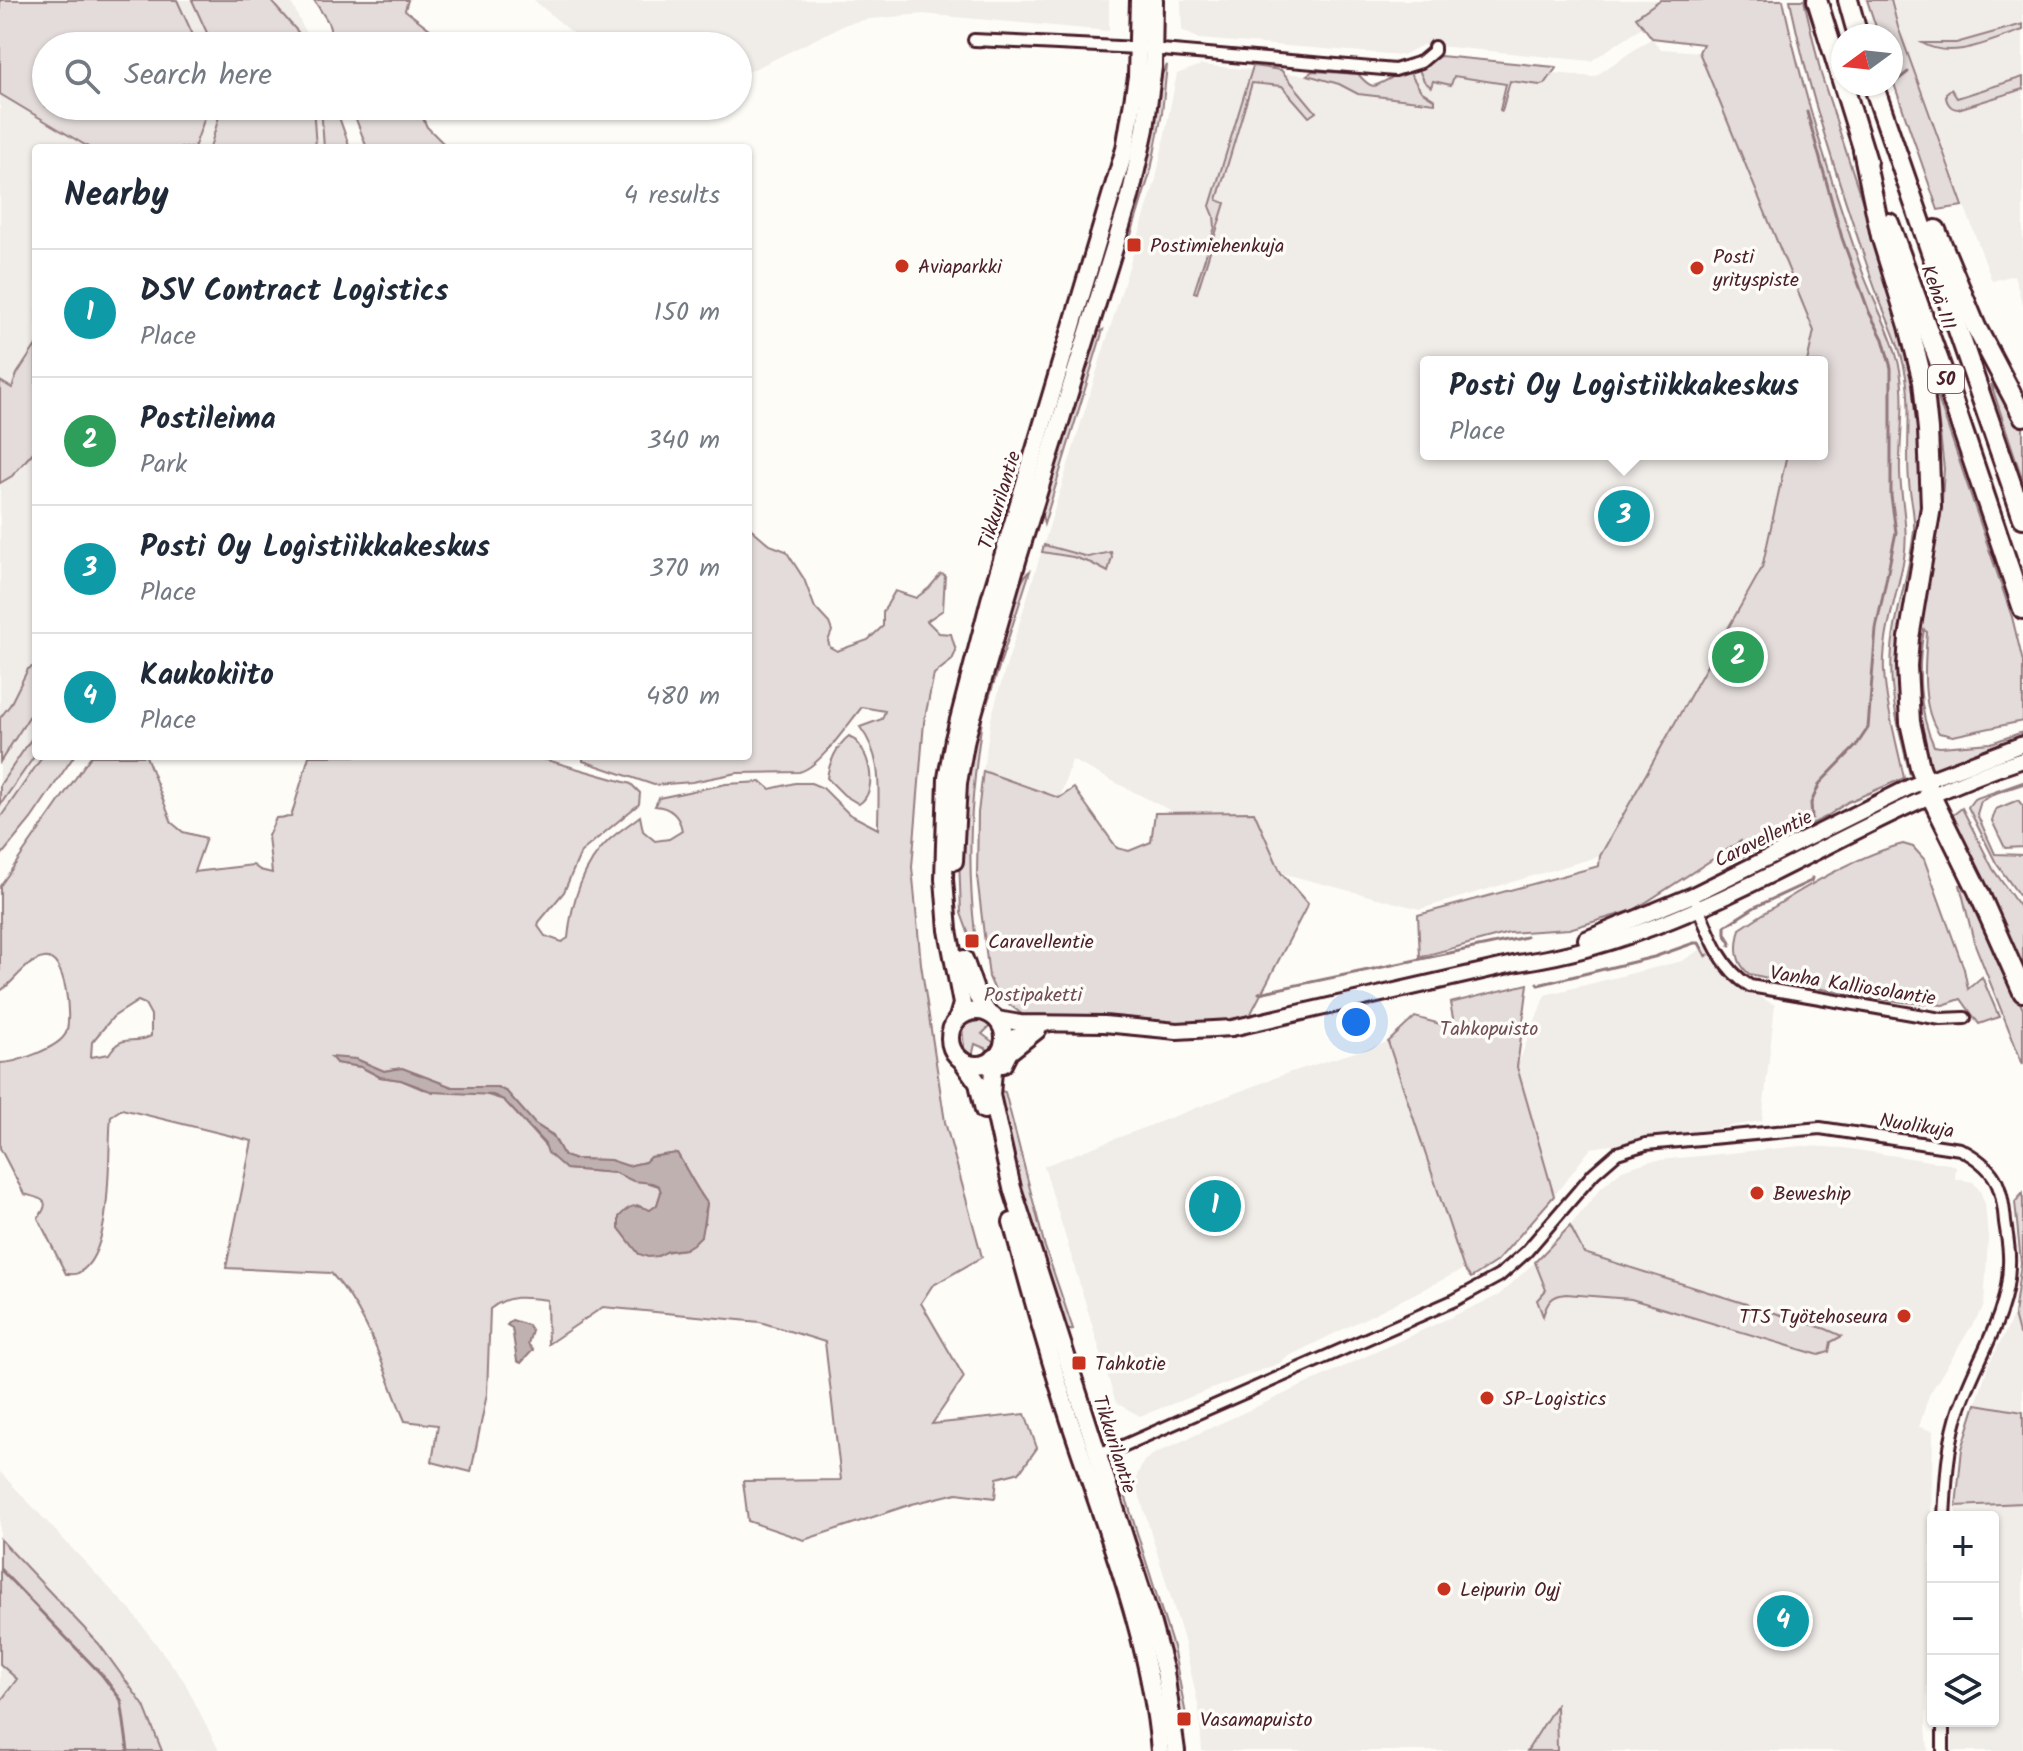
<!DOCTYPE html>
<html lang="en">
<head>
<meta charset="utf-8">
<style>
	:root { --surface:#fff; --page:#f2f2f3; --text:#1f2937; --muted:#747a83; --line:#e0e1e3; --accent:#0f766e }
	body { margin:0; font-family:Kalam,sans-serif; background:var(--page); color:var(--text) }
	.controls { position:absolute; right:24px; bottom:24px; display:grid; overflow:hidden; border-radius:8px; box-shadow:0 2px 6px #0004 }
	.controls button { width:72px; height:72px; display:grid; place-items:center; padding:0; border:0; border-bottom:2px solid var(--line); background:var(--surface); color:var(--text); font:40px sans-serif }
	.compass { position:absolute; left:1831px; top:24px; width:72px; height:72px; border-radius:50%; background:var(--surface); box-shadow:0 2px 6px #0004; rotate:255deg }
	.you { position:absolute; left:1356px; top:1022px; width:28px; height:28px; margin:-20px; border:6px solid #fff; border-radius:50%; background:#1a73e8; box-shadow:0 0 0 12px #1a73e833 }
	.badge { display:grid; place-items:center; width:52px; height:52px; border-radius:50%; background:var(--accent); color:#fff; font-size:26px; font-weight:700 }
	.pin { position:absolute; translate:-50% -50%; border:4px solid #fff; box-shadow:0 2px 8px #0006 }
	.popup { position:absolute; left:1420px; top:356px; width:408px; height:104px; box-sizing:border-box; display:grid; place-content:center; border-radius:8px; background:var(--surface); filter:drop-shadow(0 2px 6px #0005); font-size:26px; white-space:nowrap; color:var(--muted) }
	.popup b { font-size:30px; color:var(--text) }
	.popup::after { content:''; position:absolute; left:50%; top:100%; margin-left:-16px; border:16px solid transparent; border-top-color:var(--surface) }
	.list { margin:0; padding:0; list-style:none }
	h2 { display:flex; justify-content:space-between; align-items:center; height:104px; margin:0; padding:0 32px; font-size:34px }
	h2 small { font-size:26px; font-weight:400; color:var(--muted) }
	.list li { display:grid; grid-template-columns:52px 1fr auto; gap:24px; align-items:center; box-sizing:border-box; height:128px; padding:0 32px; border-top:2px solid var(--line) }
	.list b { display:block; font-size:30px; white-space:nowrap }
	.list p { margin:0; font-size:26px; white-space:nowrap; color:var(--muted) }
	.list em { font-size:26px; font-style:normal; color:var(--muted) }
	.icon { flex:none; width:44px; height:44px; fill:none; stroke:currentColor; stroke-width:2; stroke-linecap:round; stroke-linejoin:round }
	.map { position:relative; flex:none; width:2023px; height:1751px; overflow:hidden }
	.search { position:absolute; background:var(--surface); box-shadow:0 2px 6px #0004; left:32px; top:32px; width:720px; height:88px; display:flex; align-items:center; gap:20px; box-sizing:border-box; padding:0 28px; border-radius:44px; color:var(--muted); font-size:30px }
	.panel { position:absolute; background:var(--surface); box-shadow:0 2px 6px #0004; left:32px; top:144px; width:720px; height:616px; border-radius:8px }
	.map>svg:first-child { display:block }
	.built { fill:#f0ece8 }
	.green { fill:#e3dcda; stroke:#967e82; stroke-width:2; fill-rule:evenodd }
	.water { fill:#c0b1b1; stroke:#91777b; stroke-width:2 }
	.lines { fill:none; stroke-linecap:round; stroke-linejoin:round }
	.stream { stroke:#91777b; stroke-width:3 }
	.street-casing { stroke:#4a1f2b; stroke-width:16 }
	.secondary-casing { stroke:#4a1f2b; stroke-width:20 }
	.primary-casing { stroke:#4a1f2b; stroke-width:22 }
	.highway-casing { stroke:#4a1f2b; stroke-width:24 }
	.street { stroke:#fdfcf7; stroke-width:10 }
	.secondary { stroke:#fdfcf7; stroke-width:14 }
	.primary { stroke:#fdfcf7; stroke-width:16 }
	.highway { stroke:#fdfcf7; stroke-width:18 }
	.poi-dot { fill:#c8321e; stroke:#fdfcf7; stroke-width:3 }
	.labels { text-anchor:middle; stroke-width:7; stroke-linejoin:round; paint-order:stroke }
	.shield { fill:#fdfcf7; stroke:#806168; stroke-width:2 }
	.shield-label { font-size:18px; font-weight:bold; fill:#4a1f2b }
	.poi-label { font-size:20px; fill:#4a1f2b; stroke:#fdfcf7; text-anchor:start }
	.street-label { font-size:20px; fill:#4a1f2b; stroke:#fdfcf7 }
	.park-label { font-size:20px; fill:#704e57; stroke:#fdfcf7 }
</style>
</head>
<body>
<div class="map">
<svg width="2023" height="1751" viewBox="0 0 2023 1751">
	<rect width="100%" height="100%" fill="#fdfcf7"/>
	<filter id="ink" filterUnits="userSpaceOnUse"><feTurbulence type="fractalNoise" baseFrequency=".0125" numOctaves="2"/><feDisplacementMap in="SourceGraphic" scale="16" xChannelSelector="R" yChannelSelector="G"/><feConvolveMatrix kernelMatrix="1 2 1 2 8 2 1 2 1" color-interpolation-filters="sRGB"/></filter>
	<g filter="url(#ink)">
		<g class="built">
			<path d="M0,0H290L312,46H46V106H321L324,148H36V756H42L0,816Z"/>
			<path d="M534,0H1109V31L923,14L869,19L846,24L738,77V46H588Z"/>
			<path d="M1181,0H1660L1636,17L1642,27L1591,61L1450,47L1423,45L1402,55L1199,39L1182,30Z"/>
			<path d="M1893,0H2023V305L2014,275L1992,281L1899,26Z"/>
			<path d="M1652,38L1660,49L1699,52L1814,332L1807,362H1426V454H1787L1762,568L1600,856L1420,909L1281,873L1254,812L1177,814L1072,760L1060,798L983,771L991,719L1002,680L1156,179L1177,74L1201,65L1357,80L1360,88L1383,90L1389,82L1449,63L1594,77Z"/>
			<path d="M1708,945L1727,975L1742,988L1775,1005L1762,1121L1591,1148L1554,1196L1517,1067L1545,995L1682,961Z"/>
			<path d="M1388,1042L1464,1269L1285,1358L1280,1363L1140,1416L1120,1405L1115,1400L1044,1166L1288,1073Z"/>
			<path d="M1802,1146L1843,1148L1949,1164L1956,1167L1955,1179L1973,1182L1980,1191L1985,1204L1988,1238L1984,1306L1929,1395L1919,1427L1933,1431L1926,1724L1928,1751H1557L1555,1707L1527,1751H1202L1199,1709L1184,1640L1137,1487V1475L1144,1461L1154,1454L1499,1295L1557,1242L1601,1188L1622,1170L1650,1161Z"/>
			<path d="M2014,1315L2018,1334L2023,1337V1412L1976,1404L1988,1366Z"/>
			<path d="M0,1472L132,1612L184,1681L219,1751H0Z"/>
			<path d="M2023,1503V1751H1952V1721H1993V1517H1956V1506Z"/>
		</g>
		<g class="green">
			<path d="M0,0H177L198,46H46V106H209L194,148H90L0,94Z"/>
			<path d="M192,0H270L298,32L303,46H213Z"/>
			<path d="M314,0H408L405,10L431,30L427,46H335L328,22Z"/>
			<path d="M1660,0H1783C1802,91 1831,180 1861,268C1873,302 1893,334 1900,370C1906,404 1899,439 1900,473C1901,501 1909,529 1904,558C1898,593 1882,635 1884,671C1886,706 1897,744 1904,778L1848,802L1826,817L1744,856L1741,841L1634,910L1569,929L1509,933L1420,957L1418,915L1599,866L1600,856L1762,568L1787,454H1822V362H1807L1814,331L1699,52L1703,44L1652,38L1636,17Z"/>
			<path d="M1790,0H1804L1821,74L1893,296L1917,385L1921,424L1923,515L1913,579L1898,650L1897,685L1911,767L1910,775C1900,734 1888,692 1892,649C1895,609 1911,570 1914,529C1915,513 1910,497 1909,481C1906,449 1911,416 1907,384C1903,346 1884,316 1872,280C1841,188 1809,96 1790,0Z"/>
			<path d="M1867,0H1891L1898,27L1963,206L1938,210L1891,75V36H1879Z"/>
			<path d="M2023,24V30C1992,40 1952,61 1922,43H1956Z"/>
			<path d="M1440,56L1555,67L1556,68L1545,84L1540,85L1510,81L1502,111L1500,110L1506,84L1454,76L1451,85L1433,81L1431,87L1424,81L1419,70Z"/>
			<path d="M1167,65L1162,113L1151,170L1131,235L1127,234L1158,106L1162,74Z"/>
			<path d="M1253,66L1281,70L1316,112L1309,117L1282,86L1252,83L1217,200L1225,203L1197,293L1194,292L1215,227L1214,216L1210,206Z"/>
			<path d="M1313,71L1358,74C1373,91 1373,87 1391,78C1396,75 1405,74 1410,73L1421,91L1435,100V103L1358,94L1339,84L1307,75Z"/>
			<path d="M2023,77V89L1958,109C1950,109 1945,101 1946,93L1951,89L1957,98Z"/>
			<path d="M222,106H313L316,148H210Z"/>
			<path d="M321,106H335L350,148H324Z"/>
			<path d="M351,106H417L427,127L448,148H367Z"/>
			<path d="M1103,330L1044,524L1040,506L1093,336Z"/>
			<path d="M36,345V449L12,476L0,483V381L12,388L17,374Z"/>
			<path d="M1991,384L2005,400L2023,428V481Z"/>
			<path d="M1935,389L2012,617L2023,662V721L1953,736L1939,733C1920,707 1925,662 1927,632L1924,630C1917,666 1918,712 1934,746L1940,747L1991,743L2023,732V737L1934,771L1925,755L1914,695L1916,640L1941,515L1944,469Z"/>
			<path d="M748,526L770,545L786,551L804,579L815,608L829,623L832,631L828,641L830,647L837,651L868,640L883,626V612L895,591L916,598L929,588L941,574L945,575L943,610L927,621L939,633L951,634L956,651L952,660L934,674L924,722L912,867L921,964L945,1122L982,1257L932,1286L921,1303L964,1377L932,1424L1025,1414L1037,1448L1020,1472L997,1478L995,1498L957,1493L912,1504L804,1540L748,1521L743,1481L841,1480L825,1342L760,1322L603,1307L548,1344L547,1300C525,1297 509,1294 490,1309L487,1394L471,1472L432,1462L438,1425L405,1421C383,1370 370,1315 331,1273L226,1268L252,1141L122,1109L111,1116C107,1150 115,1255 78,1273C75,1275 70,1274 66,1274L38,1218C53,1199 41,1199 24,1194L0,1148V1063C16,1063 59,1048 66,1033C72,1018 66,954 44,958C25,961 15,982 0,991V886L91,756H146L172,823L183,832L206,838L194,872L253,865L260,870L272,873L268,836L276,818L291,817L309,756H533L631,784L640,793L639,804L581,852L564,892L539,922L538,926L545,936L562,942L568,938C571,904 583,864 609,840C619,831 630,824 640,816L643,831L655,841L669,839L682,831C680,816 670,807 655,806L659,798L726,784L762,782L770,789L795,783H811L823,788L849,814L878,829C878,791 884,759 860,727L882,719L885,711L862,707C848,724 819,768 799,772L737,773L692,782L654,785L583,761V756H748ZM138,1001L145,1004L151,1015V1036C132,1046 122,1032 109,1054L91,1057L92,1042L113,1017ZM356,1059L384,1071L402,1068L452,1087H497L507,1092L535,1124L553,1135L564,1156L573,1159L610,1160L628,1166L645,1162L651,1157L677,1153C687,1170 695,1187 707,1203L705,1222L685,1249C668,1251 656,1255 639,1254L619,1228L637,1205L650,1211L657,1205L661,1192L659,1186L616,1173L566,1169L504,1100L484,1094L422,1089L401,1080L380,1077L361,1067L336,1063Z"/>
			<path d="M1044,545L1088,557L1111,552L1112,557L1108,572L1091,563L1073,557L1042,552Z"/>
			<path d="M1030,571L988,701L985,697C991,675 1015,579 1030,571Z"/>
			<path d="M36,665V706L0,762V718L10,705L28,669Z"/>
			<path d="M982,720C971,798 966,855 975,934L969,935L961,913L959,856L967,755L979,722Z"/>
			<path d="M36,732V754L0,805V785Z"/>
			<path d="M849,736C869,746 880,791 859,804L844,795L827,778C829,763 837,745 849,736Z"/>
			<path d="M43,756H74L31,819L0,857V818Z"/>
			<path d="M983,771L1059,798L1074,788L1117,848L1129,851L1151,842L1155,813L1254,812L1281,873L1308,904L1249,1017L1213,1023L1168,1024L1098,1016L1027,1018L997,995L989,977L977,876L978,813Z"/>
			<path d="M2023,782V784L1996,793L1981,801L1977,814L1995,854L2023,855V901L1996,863L1968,807L1974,799Z"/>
			<path d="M2018,800L2023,806V847L2005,848L1992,821L1996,809Z"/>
			<path d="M1962,808L1993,869L2023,912V978L1949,818Z"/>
			<path d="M1903,844L1913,847L1924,859L1964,969L1968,989L1982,977L1999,1017L1979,1024L1961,999L1943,1005L1903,1002L1846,994L1749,974C1735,962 1735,947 1740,929C1785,899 1851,857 1903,844Z"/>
			<path d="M1965,883L2023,1009V1065L1974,942L1960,885Z"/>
			<path d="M1528,984L1517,1067L1554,1196L1497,1261L1471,1278L1464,1269L1388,1042L1415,1017L1455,1028L1450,1003Z"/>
			<path d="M983,1020L991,1025L982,1034L993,1042L996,1041L988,1053L987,1049L975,1044L972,1057L964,1048L962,1025Z"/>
			<path d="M1001,1091L1005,1092L1045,1247L1073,1329L1062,1332L1010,1165L996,1094Z"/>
			<path d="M2023,1193V1337L2019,1334L2014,1315L2021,1263L2015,1202Z"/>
			<path d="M1570,1226L1584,1253L1826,1329L1842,1336L1831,1342L1829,1352L1819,1355L1631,1299L1566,1294C1551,1295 1547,1303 1543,1316L1537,1300L1546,1290L1535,1262Z"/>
			<path d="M1976,1404L2023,1412V1503L1956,1506L1962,1449Z"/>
			<path d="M1122,1485L1173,1647L1186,1715H1181L1113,1487Z"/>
			<path d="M0,1539L99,1644L144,1706L162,1751H0V1702L17,1679L0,1664Z"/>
			<path d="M1556,1705L1557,1751H1527Z"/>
		</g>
		<g class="water">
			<path d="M331,1057L356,1059L384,1071L402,1068L452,1087H497L507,1092L535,1124L553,1136L564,1156L573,1159L610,1160L628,1166L645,1162L650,1157L677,1153C687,1170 695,1187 707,1203L701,1236L693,1244L685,1249L668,1251L658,1256L648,1257L639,1254L619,1228V1217C630,1204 635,1204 650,1210L657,1205L661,1192L659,1186L652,1183L633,1181L616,1173L566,1169L548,1153L545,1144L504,1100L493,1095L433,1092L401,1080L380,1077L361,1067L336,1063Z"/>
			<path d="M512,1320L528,1325L532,1331L528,1344L533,1350L521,1363L517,1361L512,1328L507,1325Z"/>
		</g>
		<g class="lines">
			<g class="stream">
				<path d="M1895,82L1908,72"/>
				<path d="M1807,112L1842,238L1869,312L1883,339L1891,368V496L1896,532L1876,629L1868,728L1856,746L1820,783L1811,803L1812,818"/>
				<path d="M1730,945L1731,943L1725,934V926L1755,907L1811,881L1812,878"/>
				<path d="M1537,983L1538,985L1654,957L1694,943H1699L1706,956L1708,955"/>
				<path d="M1259,993L1526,937"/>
				<path d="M0,1569L102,1675L121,1700L128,1751"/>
			</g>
			<g class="street-casing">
				<g id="street">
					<path d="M974,40L1138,48L1395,70L1421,62L1434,51V47"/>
					<path d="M1697,904C1709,934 1721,969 1750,986L1941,1019L1965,1018"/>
					<path d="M1095,1454L1123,1446L1455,1300L1499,1276L1526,1252L1594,1173L1617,1153L1646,1144L1820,1128L1960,1149C1995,1167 2002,1184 2005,1222C2007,1236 2010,1250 2009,1264C2009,1319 1970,1368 1956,1420C1947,1452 1946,1484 1944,1517"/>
					<path d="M1943,1751V1721"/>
				</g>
			</g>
			<g class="secondary-casing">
				<g id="secondary">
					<path d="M1586,939L1693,895L1912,786L2023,744"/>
					<path d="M997,1019L1020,1023L1104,1024L1177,1031L1232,1028L1518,963C1701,938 1850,815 2023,760"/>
					<path d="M1002,1046L1014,1037L1032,1032"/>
				</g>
			</g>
			<g class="primary-casing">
				<g id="primary">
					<path d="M954,861L958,783L966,738L1019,554L1130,197L1145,129L1153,67L1154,0"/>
					<path d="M964,959L977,996L987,1012"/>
					<circle cx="977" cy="1038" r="27"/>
					<path d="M958,1018L962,1004L948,930L944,879L947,778L954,739L990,600L1125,149L1137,77L1139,0"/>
					<path d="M994,1058L991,1095L1012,1188L1150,1617L1165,1672L1176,1751"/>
					<path d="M963,1062L978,1083L984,1110"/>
					<path d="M1003,1064L1009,1052L1037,1030"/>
					<path d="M1012,1222C1032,1297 1053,1372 1078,1445C1112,1546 1151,1644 1160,1751"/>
				</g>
			</g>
			<g class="highway-casing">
				<g id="highway">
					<path d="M1817,0L1867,161"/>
					<path d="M1848,0L1858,36"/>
					<path d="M1873,84L2023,518"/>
					<path d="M1863,150L1881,236L1909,326L1923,382L1928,430L1931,507L1909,638L1907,666L1910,722L1920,767L1931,796L1978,891L2023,992"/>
					<path d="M1889,223L1943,372L2023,609"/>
					<path d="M1936,230L1976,327L2023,416"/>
				</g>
			</g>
			<use href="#street" class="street"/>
			<use href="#secondary" class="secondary"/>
			<use href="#primary" class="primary"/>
			<use href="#highway" class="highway"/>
		</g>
	</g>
	<g class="poi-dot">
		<rect x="1126" y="237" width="16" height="16" rx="4"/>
		<circle cx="902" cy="266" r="8"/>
		<circle cx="1697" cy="268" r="8"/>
		<rect x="964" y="933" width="16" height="16" rx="4"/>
		<circle cx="1757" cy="1193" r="8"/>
		<circle cx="1904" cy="1316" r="8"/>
		<rect x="1071" y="1355" width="16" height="16" rx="4"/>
		<circle cx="1487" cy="1398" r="8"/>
		<circle cx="1444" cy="1589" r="8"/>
		<rect x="1176" y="1711" width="16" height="16" rx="4"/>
	</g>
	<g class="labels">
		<rect class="shield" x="1928" y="365" width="36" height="28" rx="6"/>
		<g class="shield-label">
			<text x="1946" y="385">50</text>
		</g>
		<g class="poi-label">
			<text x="1150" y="252">Postimiehenkuja</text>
			<text x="1713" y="263">Posti<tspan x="1713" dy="23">yrityspiste</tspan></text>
			<text x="918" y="273">Aviaparkki</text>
			<text x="988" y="948">Caravellentie</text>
			<text x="1773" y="1200">Beweship</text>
			<text x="1888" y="1323" text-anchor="end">TTS Työtehoseura</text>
			<text x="1095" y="1370">Tahkotie</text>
			<text x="1503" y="1405">SP-Logistics</text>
			<text x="1460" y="1596">Leipurin Oyj</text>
			<text x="1200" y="1726">Vasamapuisto</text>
		</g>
		<g class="street-label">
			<text transform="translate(1939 297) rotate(70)" y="7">Kehä III</text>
			<text transform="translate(999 500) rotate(-73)" y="7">Tikkurilantie</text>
			<text transform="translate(1763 838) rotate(-26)" y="7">Caravellentie</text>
			<text transform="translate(1853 985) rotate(9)" y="7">Vanha Kalliosolantie</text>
			<text transform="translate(1917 1125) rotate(9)" y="7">Nuolikuja</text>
			<text transform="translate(1115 1444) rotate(72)" y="7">Tikkurilantie</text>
		</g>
		<g class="park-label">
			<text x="1033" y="1001">Postipaketti</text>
			<text x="1489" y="1035">Tahkopuisto</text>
		</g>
	</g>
</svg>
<div class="controls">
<button>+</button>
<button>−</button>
<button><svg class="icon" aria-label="layers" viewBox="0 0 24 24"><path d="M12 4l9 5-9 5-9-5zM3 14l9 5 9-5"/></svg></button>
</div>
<svg class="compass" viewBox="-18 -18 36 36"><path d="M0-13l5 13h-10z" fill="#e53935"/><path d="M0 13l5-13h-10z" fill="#747a83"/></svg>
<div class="you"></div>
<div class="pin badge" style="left:1215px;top:1206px;background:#0f9aa8">1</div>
<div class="pin badge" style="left:1738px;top:657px;background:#2e9e5b">2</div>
<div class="pin badge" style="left:1624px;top:516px;background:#0f9aa8">3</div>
<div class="popup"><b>Posti Oy Logistiikkakeskus</b>Place</div>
<div class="pin badge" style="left:1783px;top:1621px;background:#0f9aa8">4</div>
<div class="search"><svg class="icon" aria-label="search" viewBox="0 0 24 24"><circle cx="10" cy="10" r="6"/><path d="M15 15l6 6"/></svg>Search here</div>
<section class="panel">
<h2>Nearby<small>4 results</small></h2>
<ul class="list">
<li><span class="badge" style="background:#0f9aa8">1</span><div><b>DSV Contract Logistics</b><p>Place</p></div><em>150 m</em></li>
<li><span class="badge" style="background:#2e9e5b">2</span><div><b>Postileima</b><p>Park</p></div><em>340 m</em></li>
<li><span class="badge" style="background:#0f9aa8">3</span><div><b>Posti Oy Logistiikkakeskus</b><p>Place</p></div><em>370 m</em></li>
<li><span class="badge" style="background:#0f9aa8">4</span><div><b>Kaukokiito</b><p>Place</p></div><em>480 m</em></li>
</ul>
</section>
</div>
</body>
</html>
